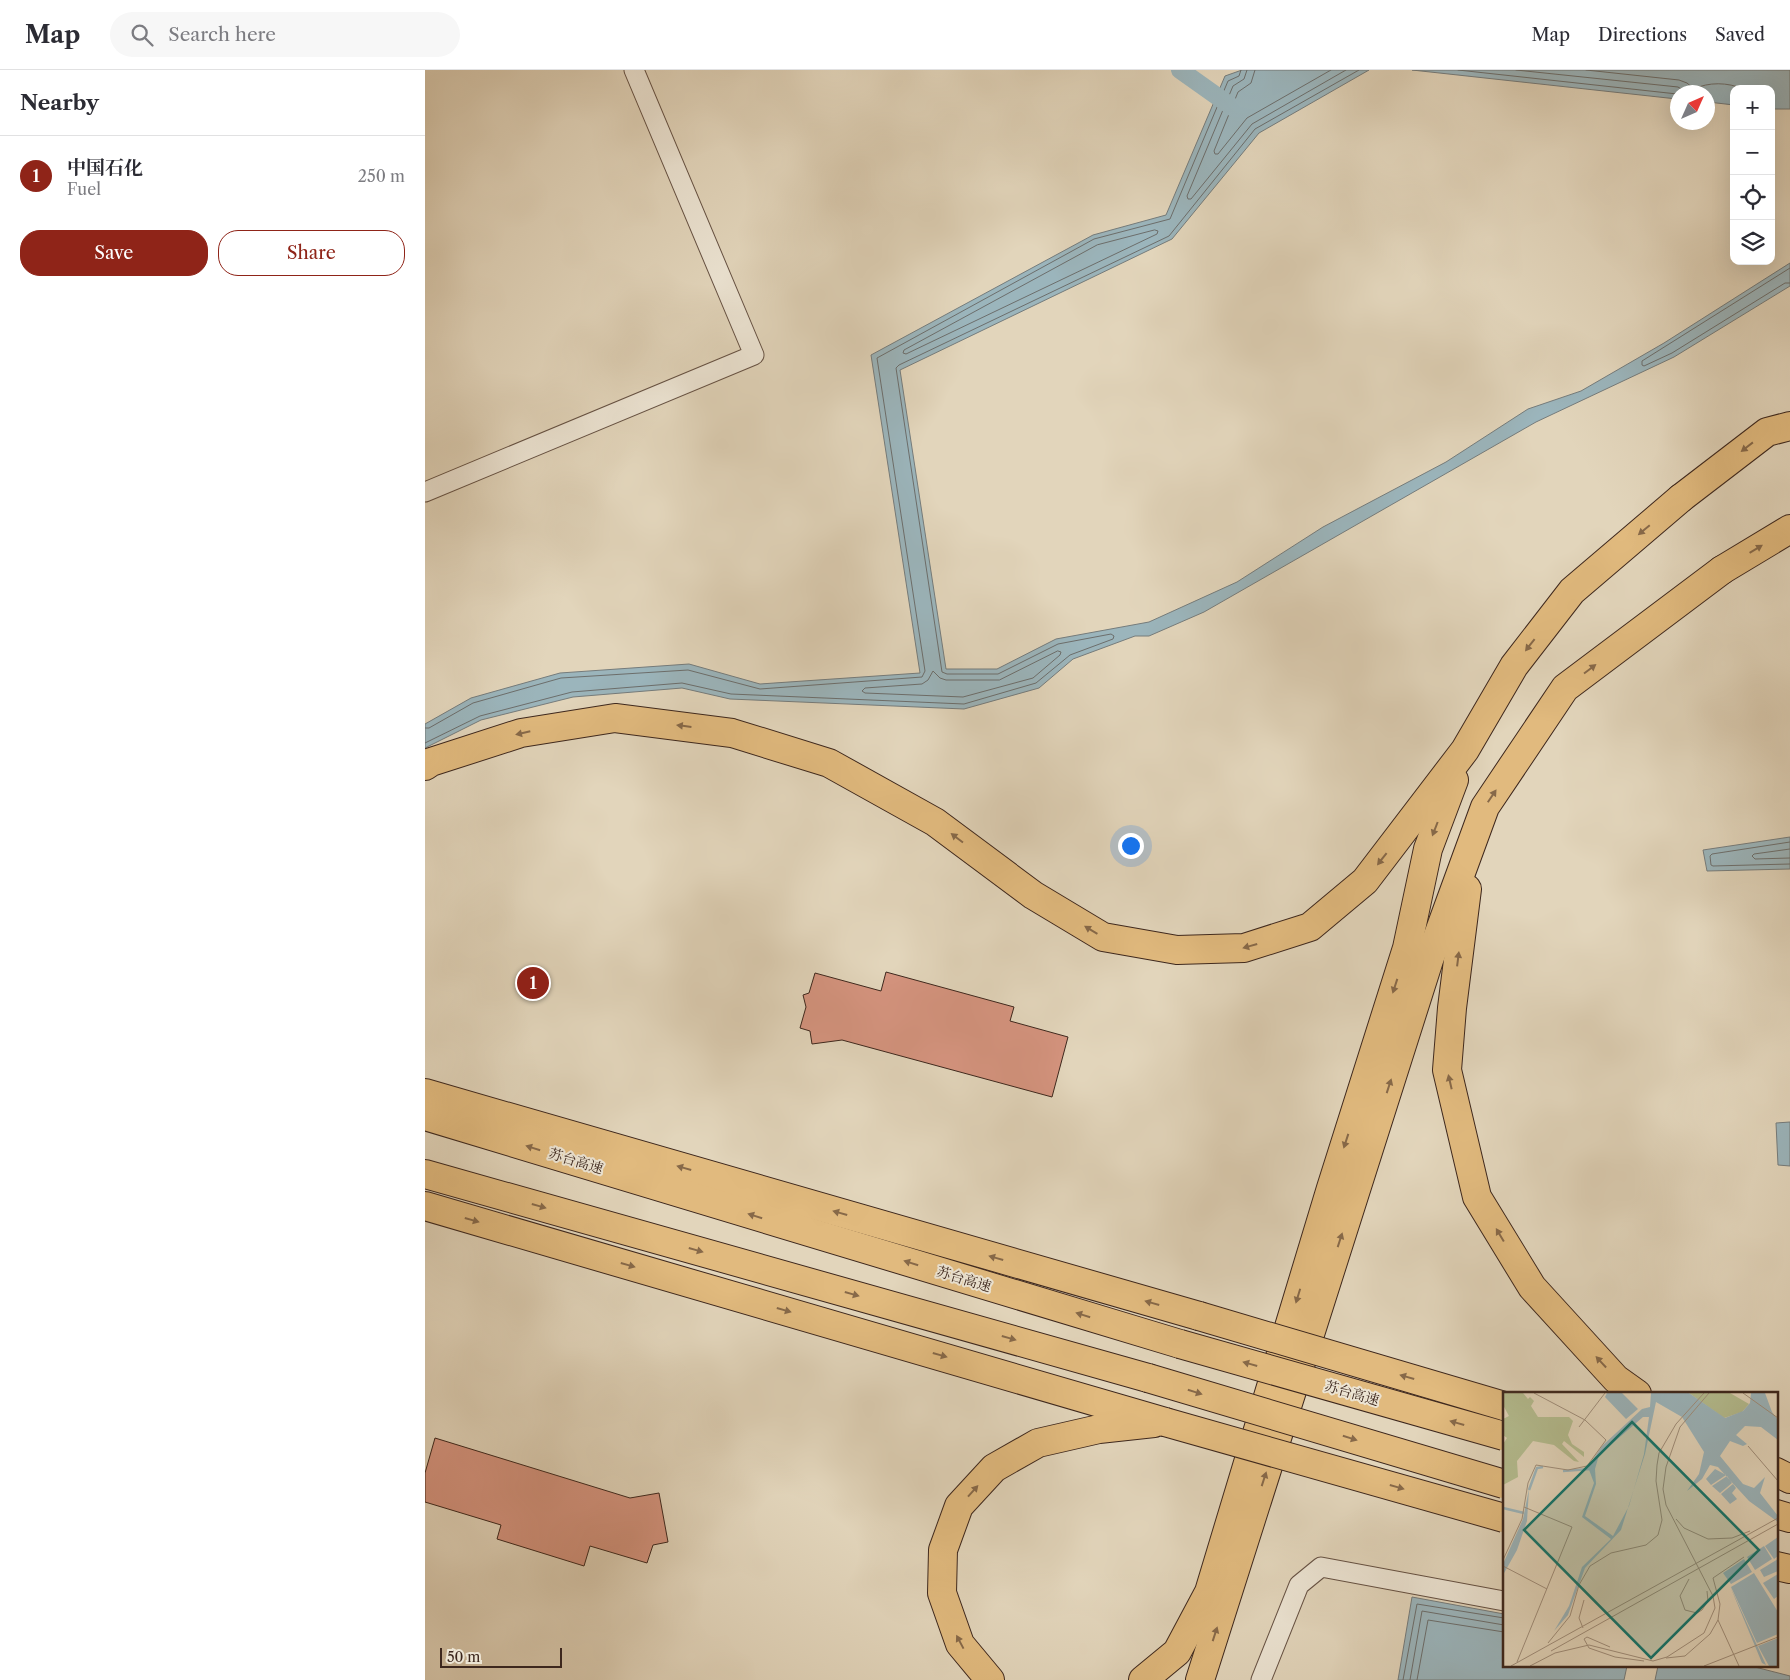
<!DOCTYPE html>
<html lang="en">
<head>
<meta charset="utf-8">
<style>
	:root { --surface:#fff; --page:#f7f7f7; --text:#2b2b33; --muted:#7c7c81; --line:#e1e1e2; --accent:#8f2418 }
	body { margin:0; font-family:"Libre Caslon Text","Noto Serif SC",serif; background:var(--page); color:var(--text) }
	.controls { position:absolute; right:15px; top:15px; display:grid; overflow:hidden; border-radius:10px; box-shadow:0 5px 20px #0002 }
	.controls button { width:45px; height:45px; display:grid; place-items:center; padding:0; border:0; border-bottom:1px solid var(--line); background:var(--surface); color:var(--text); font:25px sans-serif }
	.compass { position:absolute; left:1245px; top:15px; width:45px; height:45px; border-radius:50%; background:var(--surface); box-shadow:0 5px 20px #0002; rotate:45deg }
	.scale { position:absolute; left:15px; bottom:12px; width:122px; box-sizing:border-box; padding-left:5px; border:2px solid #3d271d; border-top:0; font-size:14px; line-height:18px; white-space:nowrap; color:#3d271d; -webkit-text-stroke:4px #ece4d3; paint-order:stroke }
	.you { position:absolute; left:705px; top:775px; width:18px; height:18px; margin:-12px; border:4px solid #fff; border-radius:50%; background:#1a73e8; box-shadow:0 0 0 8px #1a73e833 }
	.badge { display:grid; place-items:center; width:32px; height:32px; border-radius:50%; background:var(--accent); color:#fff; font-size:16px; font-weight:700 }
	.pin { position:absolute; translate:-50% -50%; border:2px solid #fff; box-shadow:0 1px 5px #0006 }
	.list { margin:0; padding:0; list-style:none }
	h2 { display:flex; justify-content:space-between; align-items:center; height:65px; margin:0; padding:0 20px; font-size:21px }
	h2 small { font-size:16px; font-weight:400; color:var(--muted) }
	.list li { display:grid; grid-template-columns:32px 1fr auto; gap:15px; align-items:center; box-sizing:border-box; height:80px; padding:0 20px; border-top:1px solid var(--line) }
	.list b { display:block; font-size:19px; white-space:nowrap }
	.list p { margin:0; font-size:16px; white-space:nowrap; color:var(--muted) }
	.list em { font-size:16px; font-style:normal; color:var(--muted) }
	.actions { display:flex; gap:10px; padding:15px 20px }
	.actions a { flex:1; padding:11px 0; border:1px solid var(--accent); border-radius:20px; text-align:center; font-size:18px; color:var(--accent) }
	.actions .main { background:var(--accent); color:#fff }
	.icon { flex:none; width:28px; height:28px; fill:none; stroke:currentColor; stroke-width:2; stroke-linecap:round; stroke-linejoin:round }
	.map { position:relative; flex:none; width:1365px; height:1610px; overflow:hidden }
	header { display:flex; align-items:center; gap:30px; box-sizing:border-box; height:70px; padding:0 25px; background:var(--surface); border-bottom:1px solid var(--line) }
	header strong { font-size:24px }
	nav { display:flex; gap:28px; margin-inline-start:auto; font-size:18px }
	.search { width:350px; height:45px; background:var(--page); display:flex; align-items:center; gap:12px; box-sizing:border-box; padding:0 18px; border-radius:28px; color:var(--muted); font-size:19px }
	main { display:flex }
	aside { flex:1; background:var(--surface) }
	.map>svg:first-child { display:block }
	.water { fill:#9bb5bc; stroke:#757c7c }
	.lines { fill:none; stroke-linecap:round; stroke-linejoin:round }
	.shore { stroke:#6c6e6c; stroke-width:1 }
	.canal { stroke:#9bb5bc; stroke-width:18 }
	.building { fill:#d5947f; stroke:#3d271d }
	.minor-casing { stroke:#665244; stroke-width:21 }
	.primary-casing { stroke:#3d271d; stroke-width:30 }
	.motorway-casing { stroke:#3d271d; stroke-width:30 }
	.minor { stroke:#ece4d3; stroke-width:19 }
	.primary { stroke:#e1ba7e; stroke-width:28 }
	.motorway { stroke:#e1ba7e; stroke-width:28 }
	.motorway-bridge-casing { stroke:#3d271d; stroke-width:30; stroke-linecap:butt }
	.motorway-bridge { stroke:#e1ba7e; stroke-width:28 }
	.oneway { fill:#876949 }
	.labels { text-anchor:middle; stroke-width:4; stroke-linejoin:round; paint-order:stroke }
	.street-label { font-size:14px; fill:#3d271d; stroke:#ece4d3 }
	.inset-river { fill:none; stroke:#9bb5bc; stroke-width:2.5 }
	.inset-road { fill:none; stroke:#a08f7c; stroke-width:1 }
	.view { fill:#0f766e; fill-opacity:0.15; stroke:#0f766e; stroke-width:2.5 }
	.inset-edge { fill:none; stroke:#3d271d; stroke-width:2.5 }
</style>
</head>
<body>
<header>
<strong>Map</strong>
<div class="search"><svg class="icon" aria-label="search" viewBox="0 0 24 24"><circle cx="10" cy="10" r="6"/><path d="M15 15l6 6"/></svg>Search here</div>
<nav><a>Map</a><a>Directions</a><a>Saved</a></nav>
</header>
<main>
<aside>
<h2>Nearby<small></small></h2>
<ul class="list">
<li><span class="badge">1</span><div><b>中国石化</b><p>Fuel</p></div><em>250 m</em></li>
</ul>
<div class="actions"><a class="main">Save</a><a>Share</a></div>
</aside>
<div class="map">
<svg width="1365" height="1610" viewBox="0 0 1365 1610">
	<rect width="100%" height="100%" fill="#e2d5bb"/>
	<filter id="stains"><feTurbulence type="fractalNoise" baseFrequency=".004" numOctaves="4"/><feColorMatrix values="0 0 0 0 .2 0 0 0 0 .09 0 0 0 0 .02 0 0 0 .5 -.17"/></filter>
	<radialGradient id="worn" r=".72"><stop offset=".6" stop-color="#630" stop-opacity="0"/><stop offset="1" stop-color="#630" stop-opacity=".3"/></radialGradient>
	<g class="water">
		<path d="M817,0H944L834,63L747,169L475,300L521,599H572L631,569L724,552L812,512L898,457L1021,392L1103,339L1156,321L1239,273L1365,193V216L1249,287L1111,352L779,542L724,566H710L648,589L614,618L539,639L305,629L257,618L148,627L56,650L0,678V654L46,628L135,603L264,594L335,614L495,603L446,285L668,165L741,145L800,6Z"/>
		<path d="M987,0H1365V39H1346V19H1309V35L1283,32L1282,22H1252V29Z"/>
		<path d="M1365,767V799L1282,801L1278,780Z"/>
		<path d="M1365,1052V1096L1353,1095L1351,1053Z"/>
		<path d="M987,1527L1079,1544V1596H1202L1199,1610H973Z"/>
		<path d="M1233,1596H1326L1365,1606V1610H1230Z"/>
	</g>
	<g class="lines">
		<g class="shore">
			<path d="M822,0L819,9L808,16L762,126L763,129H766L827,54L921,0"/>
			<path d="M830,0L826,13L813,22L789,81L790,84H793L822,48L906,0"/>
			<path d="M1033,0L1252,24"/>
			<path d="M1091,0L1253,17L1261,22"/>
			<path d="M1161,0L1254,10L1262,13L1269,19C1283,12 1303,12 1318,19"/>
			<path d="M730,160L733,161L732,164L481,284L478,283L479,280L672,175Z"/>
			<path d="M1365,198L1217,291V295L1219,296L1247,283L1360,213H1365"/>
			<path d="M633,581L636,582L635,585L608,608L538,627L440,623L437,621L440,618L497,614L503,610L508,601L515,608L521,610H574Z"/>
			<path d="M0,658H4L48,633L136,608L263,600L335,619L497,607L500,601L452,288L669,169L745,149L803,11L814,6L816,0"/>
			<path d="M0,673L55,646L147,622L257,613L306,624L539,634L611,613L645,585L688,569L689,566L686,564L633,574L573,604H522L517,602L471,298L474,295L744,166L830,59L934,0"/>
			<path d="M1365,772L1287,784L1285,786L1286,795L1288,796L1365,794"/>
			<path d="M1365,779L1329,784L1327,786L1330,789L1365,788"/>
			<path d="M978,1610L992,1534L1079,1548"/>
			<path d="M985,1610L997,1541L1079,1555"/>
			<path d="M992,1610L1003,1550L1079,1562"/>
		</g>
		<path class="canal" d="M755,0L810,39"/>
	</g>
	<g class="building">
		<path d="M461,902L589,937L585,951L643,967L627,1027L417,970L387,974L385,961L375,958L381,937L378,925L384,923L390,903L456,921Z"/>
		<path d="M10,1368L205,1428L234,1423L243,1472L228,1475L222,1493L165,1476L159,1496L72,1469L76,1455L0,1432V1403Z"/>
	</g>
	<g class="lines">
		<g class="minor-casing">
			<g id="minor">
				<path d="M0,422L329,285L209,0"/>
				<path d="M836,1610L874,1515L896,1497L1079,1531"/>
			</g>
		</g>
		<g class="primary-casing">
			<g id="primary">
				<path d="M1256,428L1342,362L1365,356"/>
				<path d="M1297,500L1365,459"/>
			</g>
		</g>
		<g class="motorway-casing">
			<g id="motorway">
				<path d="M0,696L6,692L96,663L190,648L307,663L404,693L510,752L608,825L678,867L752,880L819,878L885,857L940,811L1040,680L1089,596L1147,521L1256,428"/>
				<path d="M1042,819L1027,938L1022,1000L1052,1127L1107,1217L1191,1309L1212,1324"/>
				<path d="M0,1023L774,1246"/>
				<path d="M0,1046L755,1274"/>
				<path d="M0,1104L723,1308"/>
				<path d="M0,1136L740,1352"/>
				<path d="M1351,1402L1365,1409"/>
				<path d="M1351,1444L1365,1448"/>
				<path d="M1351,1496L1365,1499"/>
				<path d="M565,1610L535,1574L517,1523L518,1480L534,1436L569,1398L613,1373L674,1359L729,1353"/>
				<path d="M718,1610L752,1582L784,1522L906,1118L982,878L1003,779L1029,710"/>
				<path d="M775,1610L1004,890L1060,737L1140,618L1297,500"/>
			</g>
		</g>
		<use href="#minor" class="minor"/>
		<use href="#primary" class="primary"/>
		<use href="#motorway" class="motorway"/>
		<g class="motorway-bridge-casing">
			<g id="motorway-bridge">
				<path d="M774,1246L1079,1336"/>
				<path d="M755,1274L1079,1366"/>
				<path d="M723,1308L1079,1414"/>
				<path d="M740,1352L1079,1448"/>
			</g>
		</g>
		<use href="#motorway-bridge" class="motorway-bridge"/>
	</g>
	<defs><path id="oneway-solid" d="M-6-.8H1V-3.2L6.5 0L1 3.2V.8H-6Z" transform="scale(1.25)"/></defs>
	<g class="oneway">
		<use href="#oneway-solid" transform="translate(1322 377) rotate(142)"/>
		<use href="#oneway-solid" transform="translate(1219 460) rotate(140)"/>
		<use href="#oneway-solid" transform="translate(1331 479) rotate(-31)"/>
		<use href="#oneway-solid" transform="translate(1105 575) rotate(128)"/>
		<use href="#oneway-solid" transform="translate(1165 599) rotate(-37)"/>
		<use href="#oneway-solid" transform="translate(259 656) rotate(-173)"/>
		<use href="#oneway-solid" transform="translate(98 663) rotate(167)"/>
		<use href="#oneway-solid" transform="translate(1067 726) rotate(-56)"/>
		<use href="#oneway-solid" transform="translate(1010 759) rotate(111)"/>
		<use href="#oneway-solid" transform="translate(532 768) rotate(-143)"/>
		<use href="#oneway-solid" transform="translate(957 789) rotate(128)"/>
		<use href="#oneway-solid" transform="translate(666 860) rotate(-149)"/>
		<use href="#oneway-solid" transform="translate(825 876) rotate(164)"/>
		<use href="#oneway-solid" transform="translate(1033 889) rotate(-83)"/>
		<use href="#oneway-solid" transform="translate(970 916) rotate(108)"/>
		<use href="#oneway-solid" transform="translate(1025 1012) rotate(-103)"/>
		<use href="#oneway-solid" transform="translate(964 1016) rotate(-72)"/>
		<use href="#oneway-solid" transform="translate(921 1071) rotate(108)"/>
		<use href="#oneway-solid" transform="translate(108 1078) rotate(-163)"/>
		<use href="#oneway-solid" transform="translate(259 1098) rotate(-164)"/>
		<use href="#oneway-solid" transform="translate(114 1136) rotate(16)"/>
		<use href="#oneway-solid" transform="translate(415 1143) rotate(-164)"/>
		<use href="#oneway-solid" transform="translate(330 1146) rotate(-163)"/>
		<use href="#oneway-solid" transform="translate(47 1150) rotate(16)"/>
		<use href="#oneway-solid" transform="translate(1075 1165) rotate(-121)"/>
		<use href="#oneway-solid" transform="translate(915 1170) rotate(-72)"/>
		<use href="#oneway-solid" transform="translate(271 1180) rotate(16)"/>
		<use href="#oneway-solid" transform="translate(571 1188) rotate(-164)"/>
		<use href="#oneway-solid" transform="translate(486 1193) rotate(-163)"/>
		<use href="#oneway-solid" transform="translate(203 1195) rotate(16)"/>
		<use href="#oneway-solid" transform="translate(427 1224) rotate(16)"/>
		<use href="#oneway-solid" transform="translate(873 1226) rotate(107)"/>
		<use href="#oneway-solid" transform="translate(727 1233) rotate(-164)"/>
		<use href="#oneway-solid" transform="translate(359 1240) rotate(16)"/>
		<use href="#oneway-solid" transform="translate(658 1245) rotate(-163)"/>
		<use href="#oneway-solid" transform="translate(584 1268) rotate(16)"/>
		<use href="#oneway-solid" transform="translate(515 1285) rotate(16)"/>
		<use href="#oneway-solid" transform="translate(1176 1292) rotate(-133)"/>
		<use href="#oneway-solid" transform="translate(825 1294) rotate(-164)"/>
		<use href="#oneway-solid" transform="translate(982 1307) rotate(-164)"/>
		<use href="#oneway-solid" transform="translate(770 1322) rotate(17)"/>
		<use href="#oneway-solid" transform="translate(1032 1353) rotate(-164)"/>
		<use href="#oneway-solid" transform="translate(925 1368) rotate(17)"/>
		<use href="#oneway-solid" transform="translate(839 1409) rotate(-72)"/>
		<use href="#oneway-solid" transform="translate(972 1417) rotate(16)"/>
		<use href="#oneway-solid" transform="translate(548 1421) rotate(-48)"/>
		<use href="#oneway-solid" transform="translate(790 1564) rotate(-72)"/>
		<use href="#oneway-solid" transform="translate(535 1572) rotate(-118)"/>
	</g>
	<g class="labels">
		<g class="street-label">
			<text transform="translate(151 1091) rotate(17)" y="5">苏台高速</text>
			<text transform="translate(539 1209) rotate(17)" y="5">苏台高速</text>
			<text transform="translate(927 1323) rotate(16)" y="5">苏台高速</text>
		</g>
	</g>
	<g transform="translate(1078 1322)">
		<rect width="275" height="275" fill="#e2d5bb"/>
		<path d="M0,1H20L25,7L27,5L31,9L28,14L35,25H66L70,29L65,43L69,52L81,60V65L61,49L59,52L76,70L71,69L51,53L30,49L14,69L15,85L0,93V52L4,46L0,43V27L6,24L0,13ZM186,1H227L246,12L239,20L221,26Z" fill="#b4bd90"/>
		<path d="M104,1H119L135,17L123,27L102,5ZM148,1H186L222,26L240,19L247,11L248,1H262L269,20L275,28V48L258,35L242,34L233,43L244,52L240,54L227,49L217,64L240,92L251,96L262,85L257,101L275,124V130L246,109L215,75L207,73L199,87L184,99L196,82L201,60L179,25L153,10L142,62L118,138L82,176L65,223L51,239L66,214L79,175L108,147L79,125L91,91L85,75L99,54L139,17L147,15ZM140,25H146L141,62L126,114L110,144L82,124L93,92L92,77L96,63ZM212,77L223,83L208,93L203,87ZM224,84L229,91L217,101L209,94ZM230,92L233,96L229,101L234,107L227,112L218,102ZM26,97L24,129L14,158L0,183V172L20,127ZM275,145V164L271,167L262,154ZM261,154L269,167L252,178L244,165ZM241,167L249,180L228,192L220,181ZM275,167V179L261,185L257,178ZM251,181L275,220V242L254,251L228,195ZM275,182V204L271,207L260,191ZM227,194L263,273L265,274L259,271ZM275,246V274H266L255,254Z" fill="#9bb5bc" fill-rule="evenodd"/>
		<path class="inset-river" d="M60,79L87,77M26,98L34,76L40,75M0,116L21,121"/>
		<path class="inset-road" d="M240,1L275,26M76,35L102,1M245,54L275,89M154,73L156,61L173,32L201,1M163,75L177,35L206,1M173,127L181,136L205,147L229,146L247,139M0,168L19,127L25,91L33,73L65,78L84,74L103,48L82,28L31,1M0,174L44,197M186,187L177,204L182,218L194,221L199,218L205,209L204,199M215,228L236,274M80,236L76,226L81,208M84,245L81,247L86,256L112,265L141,269M84,245L107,255M45,251L67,224L76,193L87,174L108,161L143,153L155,143L159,128L153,89L154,73M48,259L275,132M163,266L182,264L207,242L215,228L217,212L210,186L241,165M14,270L69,135L21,115M8,274L275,126M27,274L52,261L86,253L150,269L164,265L201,241L212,216L210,204L163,113L160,97L163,75M201,274L275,245"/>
		<path class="view" d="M129,30L256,158L148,266L21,138Z"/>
		<rect width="275" height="275" class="inset-edge"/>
	</g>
	<rect width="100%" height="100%" filter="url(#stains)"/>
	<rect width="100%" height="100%" fill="url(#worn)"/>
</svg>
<div class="controls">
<button>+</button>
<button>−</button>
<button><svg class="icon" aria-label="locate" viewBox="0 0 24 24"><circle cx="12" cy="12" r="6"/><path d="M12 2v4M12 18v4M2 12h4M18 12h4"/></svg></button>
<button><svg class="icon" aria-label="layers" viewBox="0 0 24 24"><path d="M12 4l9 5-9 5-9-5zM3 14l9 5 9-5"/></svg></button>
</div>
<svg class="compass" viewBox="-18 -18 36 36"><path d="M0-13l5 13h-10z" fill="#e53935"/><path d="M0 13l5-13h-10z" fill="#7c7c81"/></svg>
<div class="scale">50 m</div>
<div class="you"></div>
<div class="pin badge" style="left:108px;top:913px">1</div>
</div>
</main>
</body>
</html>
